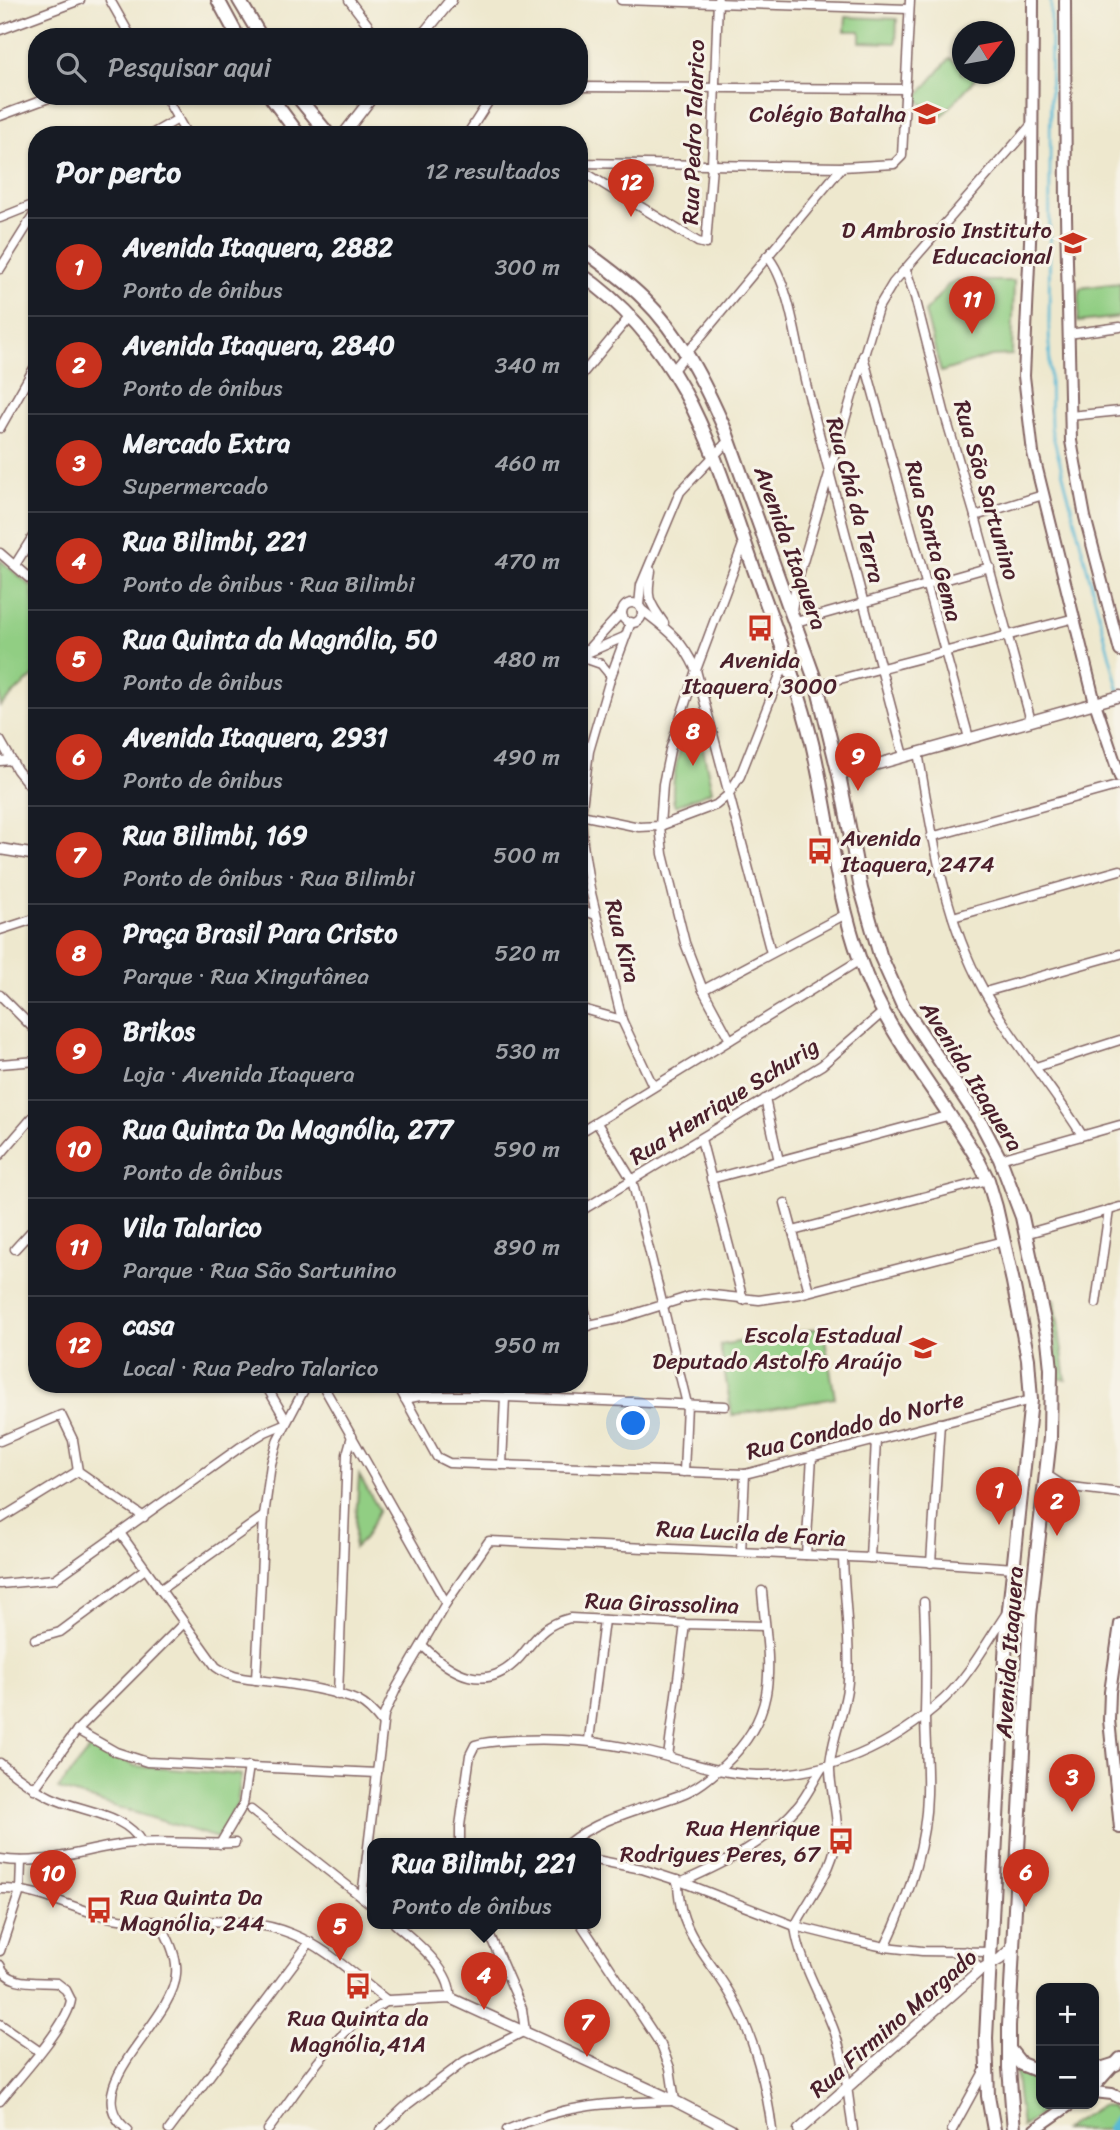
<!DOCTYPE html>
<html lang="pt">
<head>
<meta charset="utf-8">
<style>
	:root { --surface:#171b24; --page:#20242c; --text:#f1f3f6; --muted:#9ea1a6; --line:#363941; --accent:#c8321e }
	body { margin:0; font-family:Sriracha,sans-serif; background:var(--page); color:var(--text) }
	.controls { position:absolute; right:21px; bottom:21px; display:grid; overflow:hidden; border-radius:14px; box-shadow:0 2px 5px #0004 }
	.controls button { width:63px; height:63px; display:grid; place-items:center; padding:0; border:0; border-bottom:2px solid var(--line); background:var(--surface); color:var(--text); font:35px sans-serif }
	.compass { position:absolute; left:952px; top:21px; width:63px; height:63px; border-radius:50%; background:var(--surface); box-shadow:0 2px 5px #0004; rotate:59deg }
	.you { position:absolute; left:634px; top:1424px; width:24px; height:24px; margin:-18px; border:5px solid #fff; border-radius:50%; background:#1a73e8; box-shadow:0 0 0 10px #1a73e833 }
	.badge { display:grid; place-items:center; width:46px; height:46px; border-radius:50%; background:var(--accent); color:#fff; font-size:23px; font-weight:700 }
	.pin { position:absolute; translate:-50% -58px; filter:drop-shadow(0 2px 4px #0008) }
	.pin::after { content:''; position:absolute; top:37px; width:24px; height:21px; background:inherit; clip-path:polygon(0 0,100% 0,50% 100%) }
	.popup { position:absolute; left:367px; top:1838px; width:234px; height:91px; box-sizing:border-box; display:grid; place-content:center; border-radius:14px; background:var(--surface); filter:drop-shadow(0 2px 5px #0005); font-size:23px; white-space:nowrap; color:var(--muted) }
	.popup b { font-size:26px; color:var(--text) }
	.popup::after { content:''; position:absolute; left:50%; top:100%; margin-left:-14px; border:14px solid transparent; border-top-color:var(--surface) }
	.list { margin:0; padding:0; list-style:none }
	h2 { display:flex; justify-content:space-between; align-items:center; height:91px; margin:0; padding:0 28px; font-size:30px }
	h2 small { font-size:23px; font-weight:400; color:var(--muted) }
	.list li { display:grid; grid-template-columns:46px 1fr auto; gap:21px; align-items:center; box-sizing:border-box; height:98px; padding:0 28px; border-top:2px solid var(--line) }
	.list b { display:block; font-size:26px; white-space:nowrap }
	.list p { margin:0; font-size:23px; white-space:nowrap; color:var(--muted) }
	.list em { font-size:23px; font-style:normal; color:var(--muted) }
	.icon { flex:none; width:38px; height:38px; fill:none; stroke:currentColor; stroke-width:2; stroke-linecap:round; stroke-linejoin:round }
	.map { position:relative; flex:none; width:1120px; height:2130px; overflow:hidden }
	.search { position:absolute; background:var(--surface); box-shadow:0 2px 5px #0004; left:28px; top:28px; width:560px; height:77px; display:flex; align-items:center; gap:18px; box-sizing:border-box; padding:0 24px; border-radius:28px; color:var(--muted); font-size:26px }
	.panel { position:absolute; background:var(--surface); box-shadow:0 2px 5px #0004; left:28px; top:126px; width:560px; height:1267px; border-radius:28px }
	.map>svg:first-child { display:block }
	.green { fill:#91ce83; stroke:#6e7657; stroke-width:2 }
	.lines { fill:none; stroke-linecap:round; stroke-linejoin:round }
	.stream { stroke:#58b9d6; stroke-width:2.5 }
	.river { stroke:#58b9d6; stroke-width:16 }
	.minor-casing { stroke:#836564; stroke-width:11 }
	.tertiary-casing { stroke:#836564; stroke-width:13 }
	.secondary-casing { stroke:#836564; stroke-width:14 }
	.primary-casing { stroke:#836564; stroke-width:16 }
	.minor { stroke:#fff; stroke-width:8 }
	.tertiary { stroke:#fff; stroke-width:10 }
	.secondary { stroke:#fff; stroke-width:10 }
	.primary { stroke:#fff; stroke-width:12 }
	.labels { text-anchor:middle; stroke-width:6; stroke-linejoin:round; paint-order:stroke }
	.poi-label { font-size:23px; fill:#4a1f2b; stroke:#f7f3e8; text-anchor:end }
	.street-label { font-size:23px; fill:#4a1f2b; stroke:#f7f3e8 }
</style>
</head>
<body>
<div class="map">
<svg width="1120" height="2130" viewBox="0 0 1120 2130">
	<rect width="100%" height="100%" fill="#f7f3e8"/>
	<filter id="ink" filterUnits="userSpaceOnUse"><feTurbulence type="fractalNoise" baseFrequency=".0143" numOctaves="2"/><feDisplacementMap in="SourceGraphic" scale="14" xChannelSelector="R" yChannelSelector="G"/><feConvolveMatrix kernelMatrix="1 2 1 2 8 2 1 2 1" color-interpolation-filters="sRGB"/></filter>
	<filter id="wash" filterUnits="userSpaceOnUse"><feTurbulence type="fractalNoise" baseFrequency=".00686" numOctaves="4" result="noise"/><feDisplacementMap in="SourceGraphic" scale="28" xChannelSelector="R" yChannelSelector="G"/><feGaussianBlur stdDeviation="1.57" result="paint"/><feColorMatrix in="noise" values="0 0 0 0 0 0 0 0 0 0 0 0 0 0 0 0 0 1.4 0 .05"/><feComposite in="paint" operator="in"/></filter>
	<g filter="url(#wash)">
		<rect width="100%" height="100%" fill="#eee8ce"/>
		<g class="green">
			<path d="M846,17L897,19L896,43L860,42V31H845Z"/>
			<path d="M950,58L962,68V74H969L975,79L939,119L916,98Z"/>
			<path d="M957,281H1014L1012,355L991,356L941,372L925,312L948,285Z"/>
			<path d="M1120,283V317L1078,322L1080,288Z"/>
			<path d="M0,560L32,587L37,628V673L0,706Z"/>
			<path d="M688,734H696L701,739L712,791L675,806C669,794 678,744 688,734Z"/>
			<path d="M1046,1299L1055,1301L1066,1380L1057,1378L1055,1339Z"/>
			<path d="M823,1328L835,1398L732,1415L720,1345Z"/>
			<path d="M359,1475L379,1510L364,1539L354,1548Z"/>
			<path d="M93,1745L135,1766L241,1775L237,1805L217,1838L58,1789Z"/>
			<path d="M1015,2068L1028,2076L1041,2080V2104H1056L1022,2127Z"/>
			<path d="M1101,2105L1110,2106L1120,2115V2121L1114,2130H1063Z"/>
		</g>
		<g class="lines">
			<path class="stream" d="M1051,0L1049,327L1051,428L1119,692"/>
			<path class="river" d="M1114,2130L1120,2121"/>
		</g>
	</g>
	<g filter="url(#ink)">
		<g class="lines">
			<g class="minor-casing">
				<g id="minor">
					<path d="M110,0L131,37"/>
					<path d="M349,0L377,37"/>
					<path d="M621,0L909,9"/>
					<path d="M0,30L80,0"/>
					<path d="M579,87L906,89"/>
					<path d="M165,96L187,135"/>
					<path d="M0,116L54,96"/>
					<path d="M150,135L178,119"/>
					<path d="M467,135L492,96"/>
					<path d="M579,163L842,167L894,164L902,156L910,0"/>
					<path d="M579,169L698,242L706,244L712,165L718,0"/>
					<path d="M0,218L30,206L37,210"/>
					<path d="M767,256C790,281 798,354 807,388C839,511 872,633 904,756"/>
					<path d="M0,269L37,210"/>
					<path d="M906,270L915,297L945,415L975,516L1031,721"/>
					<path d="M1068,334L1120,327"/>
					<path d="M863,356L969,738"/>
					<path d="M673,370L842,167"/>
					<path d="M579,378L631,315"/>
					<path d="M1070,416L1120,411"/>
					<path d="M0,428L37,363"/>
					<path d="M975,516L1043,495"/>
					<path d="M0,553L37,585"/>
					<path d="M15,565L37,530"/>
					<path d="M651,571C646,597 648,601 664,623"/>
					<circle cx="632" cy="613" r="10"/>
					<path d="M639,605L641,585L680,492L729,440"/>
					<path d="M642,610C669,631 681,638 696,670L771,953"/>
					<path d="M792,611L795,589L878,308L893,283L1033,123"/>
					<path d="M631,622L611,676L589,751L581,815L583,844L590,889L622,1020L653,1086"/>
					<path d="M796,622L990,567"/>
					<path d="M587,653L624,637"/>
					<path d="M581,657L601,664L611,676"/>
					<path d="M579,659L622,612"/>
					<path d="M817,685L1075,618"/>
					<path d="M0,740L17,770L33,790"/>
					<path d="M918,752C932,833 943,916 983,989C1011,1040 1051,1085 1082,1135"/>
					<path d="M0,761L11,760"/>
					<path d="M581,815L639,827L660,826L716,805L728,795L740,776L786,660"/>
					<path d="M931,837L1120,785"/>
					<path d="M579,909L596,915"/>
					<path d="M953,917L1120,870"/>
					<path d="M0,930L37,918"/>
					<path d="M703,990L846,914"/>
					<path d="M985,992L1120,954"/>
					<path d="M0,995L37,1032"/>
					<path d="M579,1008L622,1020"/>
					<path d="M730,1040L703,990L685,943L663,854L660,826L663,784L670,750L696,670L744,542"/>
					<path d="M0,1064L37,1061"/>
					<path d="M1036,1067L1120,1040"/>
					<path d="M765,1099L779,1161"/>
					<path d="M597,1123L632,1180L687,1404L684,1472"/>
					<path d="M579,1133L860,960"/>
					<path d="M701,1139L743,1300"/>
					<path d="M0,1155L37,1112"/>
					<path d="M1000,1159L1120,1125"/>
					<path d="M711,1179L951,1115"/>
					<path d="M785,1203L809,1291"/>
					<path d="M579,1212L822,1065L882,1013"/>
					<path d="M793,1231L988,1180"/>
					<path d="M1025,1234L1120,1207"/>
					<path d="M15,1249L37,1225"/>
					<path d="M579,1290L589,1326"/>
					<path d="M1096,1303L1109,1210"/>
					<path d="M579,1327L618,1319L688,1297L704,1294L759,1300L800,1294L1004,1241"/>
					<path d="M265,1384L286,1420"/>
					<path d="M322,1384L446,1603"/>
					<path d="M397,1384L437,1457L449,1463L745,1474L1031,1400"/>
					<path d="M405,1399L420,1396H485L725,1406"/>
					<path d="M0,1441L61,1415L73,1440L78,1471L144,1517"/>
					<path d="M502,1465L505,1397"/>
					<path d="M1047,1475L1064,1486L1120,1493"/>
					<path d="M1045,1494L1064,1486"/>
					<path d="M0,1519L78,1471"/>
					<path d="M120,1533L216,1667C230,1677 240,1678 256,1680C284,1683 333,1690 358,1701C368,1706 375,1714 382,1723"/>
					<path d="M741,1552L745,1474"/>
					<path d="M806,1555L812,1456"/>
					<path d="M843,1557C844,1598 851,1640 848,1681C846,1709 832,1736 830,1765C829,1786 837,1808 837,1829C838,1865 811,1895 795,1926C799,1962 823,1999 835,2033C846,2065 848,2097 853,2130"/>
					<path d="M870,1558L876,1440"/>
					<path d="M931,1563L940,1423"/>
					<path d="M0,1584L55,1579L239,1448L265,1432L284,1424"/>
					<path d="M160,1590L264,1516"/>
					<path d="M35,1639L60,1632L145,1569"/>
					<path d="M422,1645C451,1674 486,1695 520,1657C537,1637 543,1625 570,1618L685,1624L765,1626"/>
					<path d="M256,1680L264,1516L271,1464L278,1439L307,1384"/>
					<path d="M338,1695L347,1454L352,1436"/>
					<path d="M77,1730L116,1752L147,1762L377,1773"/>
					<path d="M589,1740L604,1620"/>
					<path d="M668,1757L685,1624"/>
					<path d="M0,1763C16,1776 32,1788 50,1797C80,1812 125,1812 142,1843"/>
					<path d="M34,1789L77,1730L184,1623"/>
					<path d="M251,1810L372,1905"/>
					<path d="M220,1844L243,1805L249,1766"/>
					<path d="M460,1844V1826L470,1755L475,1745C488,1741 503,1741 517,1740C562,1738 599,1741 643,1751C681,1759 718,1774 757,1775C828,1776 893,1746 944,1699C969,1676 987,1642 1006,1614"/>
					<path d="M567,1844C599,1818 642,1809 680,1795C697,1789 711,1777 724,1765C783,1710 768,1662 762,1591"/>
					<path d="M0,1859C44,1867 89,1847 133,1843C167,1840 202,1845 235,1843"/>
					<path d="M596,1860L642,1869L682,1882L795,1926L847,1939L885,1947L922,1951L991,1952"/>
					<path d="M677,1880C679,1891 679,1902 682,1912C691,1945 719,1971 734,2001C754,2038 767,2088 772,2130"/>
					<path d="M682,1882C725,1863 768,1842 799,1805C808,1794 814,1780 822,1768"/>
					<path d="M0,1889C38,1888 76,1911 113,1918C172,1928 236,1911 292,1934C328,1948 358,1979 388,2001C333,2030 304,2082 268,2130"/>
					<path d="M362,1897L384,1715L397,1687L446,1603L489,1541L870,1558L1015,1568"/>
					<path d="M395,1924C414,1940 453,1971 450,1998"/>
					<path d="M885,1947C908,1899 926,1848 927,1794C928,1767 925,1741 925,1714C926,1676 926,1640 924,1602"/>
					<path d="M0,1951L20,1891L21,1861"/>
					<path d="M966,1951L980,1970"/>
					<path d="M0,1965C8,1987 37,1981 57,1983L66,1990L71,2000C68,2025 17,2080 0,2101"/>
					<path d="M0,2024L39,2051"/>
					<path d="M128,2130C73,2088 173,2024 176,1974C178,1956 167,1937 160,1922"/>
					<path d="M169,2130L310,1942"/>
					<path d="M380,2130L408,2104L465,2061L525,2031L522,2009L485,1924"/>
					<path d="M507,2130C563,2104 614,2102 675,2101L670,2068L661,2045L581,1924"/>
					<path d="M952,2130L986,2068"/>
				</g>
			</g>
			<g class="tertiary-casing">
				<g id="tertiary">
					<path d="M421,37L451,0"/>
					<path d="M343,135L373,96"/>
					<path d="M839,775L1120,696"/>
					<path d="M0,849L37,855"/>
					<path d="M388,2001L450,1998L675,2101L731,2130"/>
					<path d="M799,2130L980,1970L1000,1959L1013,1947"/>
				</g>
			</g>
			<g class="secondary-casing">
				<g id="secondary">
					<path d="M1033,0L1032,197L1024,376L1033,453L1095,703L1120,777"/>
					<path d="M1065,0L1066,216L1071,441L1085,517L1120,651"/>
					<path d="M1120,1624L1110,1692L1109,1720L1120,1828"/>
					<path d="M1094,2087L1120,2058"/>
					<path d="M1094,2092L1112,2094L1120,2098"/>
					<path d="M1034,2130L1071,2104"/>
				</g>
			</g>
			<g class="primary-casing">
				<g id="primary">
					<path d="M218,0L238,37"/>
					<path d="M239,0L261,37"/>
					<path d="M270,96L299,135"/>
					<path d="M297,96L329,135"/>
					<path d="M579,247C601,263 624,279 643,298C681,335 705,384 726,432L817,685L839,775L861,889L880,955L903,1006L980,1121L1000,1159L1022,1217L1048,1340L1051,1369L1050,1438L1030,1615L1009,2026V2068L1014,2130"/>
					<path d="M579,273C687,347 714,456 755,572C775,628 798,685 812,743C829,815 835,890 860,960C886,1034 939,1093 978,1160L988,1180L996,1207L1013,1282L1028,1359L1031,1400L1006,1638L986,2038L988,2096L994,2130"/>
					<path d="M1009,2049L1021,2064L1041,2072"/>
					<path d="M1094,2071L1116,2064"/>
				</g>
			</g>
			<use href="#minor" class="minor"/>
			<use href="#tertiary" class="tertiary"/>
			<use href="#secondary" class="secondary"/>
			<use href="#primary" class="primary"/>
		</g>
	</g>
	<defs>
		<g id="school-bare" transform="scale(2.1)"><path d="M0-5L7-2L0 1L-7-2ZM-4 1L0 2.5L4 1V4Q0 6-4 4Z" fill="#c8321e" stroke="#f7f3e8" stroke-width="2.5" paint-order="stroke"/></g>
		<g id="bus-bare" transform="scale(2.1)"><path d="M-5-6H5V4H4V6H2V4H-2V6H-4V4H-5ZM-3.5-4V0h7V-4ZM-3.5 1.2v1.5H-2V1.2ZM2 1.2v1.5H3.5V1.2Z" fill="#c8321e" stroke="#f7f3e8" stroke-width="2.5" paint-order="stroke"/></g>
	</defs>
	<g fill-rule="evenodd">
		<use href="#school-bare" x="927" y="114"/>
		<use href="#school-bare" x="1073" y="243"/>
		<use href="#bus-bare" x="760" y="628"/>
		<use href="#bus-bare" x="820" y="851"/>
		<use href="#school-bare" x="923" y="1348"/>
		<use href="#bus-bare" x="841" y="1841"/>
		<use href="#bus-bare" x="99" y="1910"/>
		<use href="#bus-bare" x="358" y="1986"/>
	</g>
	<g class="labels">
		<g class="poi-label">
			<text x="906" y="122">Colégio Batalha</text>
			<text x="1052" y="238">D Ambrosio Instituto<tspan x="1052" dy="26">Educacional</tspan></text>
			<text x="760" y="668" text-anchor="middle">Avenida<tspan x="760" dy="26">Itaquera, 3000</tspan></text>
			<text x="841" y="846" text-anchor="start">Avenida<tspan x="841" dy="26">Itaquera, 2474</tspan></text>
			<text x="902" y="1343">Escola Estadual<tspan x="902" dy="26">Deputado Astolfo Araújo</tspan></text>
			<text x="820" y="1836">Rua Henrique<tspan x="820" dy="26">Rodrigues Peres, 67</tspan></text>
			<text x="120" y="1905" text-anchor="start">Rua Quinta Da<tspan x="120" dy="26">Magnólia, 244</tspan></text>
			<text x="358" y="2026" text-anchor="middle">Rua Quinta da<tspan x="358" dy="26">Magnólia,41A</tspan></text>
		</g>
		<g class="street-label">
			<text transform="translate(693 132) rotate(-88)" y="8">Rua Pedro Talarico</text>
			<text transform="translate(987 490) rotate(74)" y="8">Rua São Sartunino</text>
			<text transform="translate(856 500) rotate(75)" y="8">Rua Chá da Terra</text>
			<text transform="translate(934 541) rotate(75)" y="8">Rua Santa Gema</text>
			<text transform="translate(791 548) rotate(70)" y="8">Avenida Itaquera</text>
			<text transform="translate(623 941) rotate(76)" y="8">Rua Kira</text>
			<text transform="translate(972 1076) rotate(58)" y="8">Avenida Itaquera</text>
			<text transform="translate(724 1101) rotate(-32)" y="8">Rua Henrique Schurig</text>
			<text transform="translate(855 1425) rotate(-14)" y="8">Rua Condado do Norte</text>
			<text transform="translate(751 1533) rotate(3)" y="8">Rua Lucila de Faria</text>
			<text transform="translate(662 1603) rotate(2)" y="8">Rua Girassolina</text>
			<text transform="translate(1009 1652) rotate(-86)" y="8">Avenida Itaquera</text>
			<text transform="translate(893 2023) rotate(-41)" y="8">Rua Firmino Morgado</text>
		</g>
	</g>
</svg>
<div class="controls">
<button>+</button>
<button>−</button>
</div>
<svg class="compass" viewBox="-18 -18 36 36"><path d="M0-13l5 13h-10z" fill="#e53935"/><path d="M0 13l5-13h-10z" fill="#9ea1a6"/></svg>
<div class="you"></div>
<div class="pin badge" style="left:999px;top:1525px">1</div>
<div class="pin badge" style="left:1057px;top:1536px">2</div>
<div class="pin badge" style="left:1072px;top:1812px">3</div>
<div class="pin badge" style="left:484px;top:2010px">4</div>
<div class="popup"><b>Rua Bilimbi, 221</b>Ponto de ônibus</div>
<div class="pin badge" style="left:340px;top:1961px">5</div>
<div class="pin badge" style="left:1026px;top:1907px">6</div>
<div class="pin badge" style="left:587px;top:2057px">7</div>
<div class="pin badge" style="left:693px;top:766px">8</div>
<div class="pin badge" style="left:858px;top:791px">9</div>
<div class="pin badge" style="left:53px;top:1908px">10</div>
<div class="pin badge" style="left:972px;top:334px">11</div>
<div class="pin badge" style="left:631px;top:217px">12</div>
<div class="search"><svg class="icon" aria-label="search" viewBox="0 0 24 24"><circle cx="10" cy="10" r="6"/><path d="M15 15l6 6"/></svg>Pesquisar aqui</div>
<section class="panel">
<h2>Por perto<small>12 resultados</small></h2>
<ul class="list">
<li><span class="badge">1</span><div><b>Avenida Itaquera, 2882</b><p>Ponto de ônibus</p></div><em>300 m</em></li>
<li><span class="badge">2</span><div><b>Avenida Itaquera, 2840</b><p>Ponto de ônibus</p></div><em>340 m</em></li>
<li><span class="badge">3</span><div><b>Mercado Extra</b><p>Supermercado</p></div><em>460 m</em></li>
<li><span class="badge">4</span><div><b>Rua Bilimbi, 221</b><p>Ponto de ônibus · Rua Bilimbi</p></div><em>470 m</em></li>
<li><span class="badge">5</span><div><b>Rua Quinta da Magnólia, 50</b><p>Ponto de ônibus</p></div><em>480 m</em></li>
<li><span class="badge">6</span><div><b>Avenida Itaquera, 2931</b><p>Ponto de ônibus</p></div><em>490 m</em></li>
<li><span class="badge">7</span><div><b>Rua Bilimbi, 169</b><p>Ponto de ônibus · Rua Bilimbi</p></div><em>500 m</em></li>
<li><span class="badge">8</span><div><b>Praça Brasil Para Cristo</b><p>Parque · Rua Xingutânea</p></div><em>520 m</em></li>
<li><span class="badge">9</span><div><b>Brikos</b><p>Loja · Avenida Itaquera</p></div><em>530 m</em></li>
<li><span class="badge">10</span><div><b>Rua Quinta Da Magnólia, 277</b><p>Ponto de ônibus</p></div><em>590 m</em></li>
<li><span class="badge">11</span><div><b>Vila Talarico</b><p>Parque · Rua São Sartunino</p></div><em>890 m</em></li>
<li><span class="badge">12</span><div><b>casa</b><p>Local · Rua Pedro Talarico</p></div><em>950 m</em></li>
</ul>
</section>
</div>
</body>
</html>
